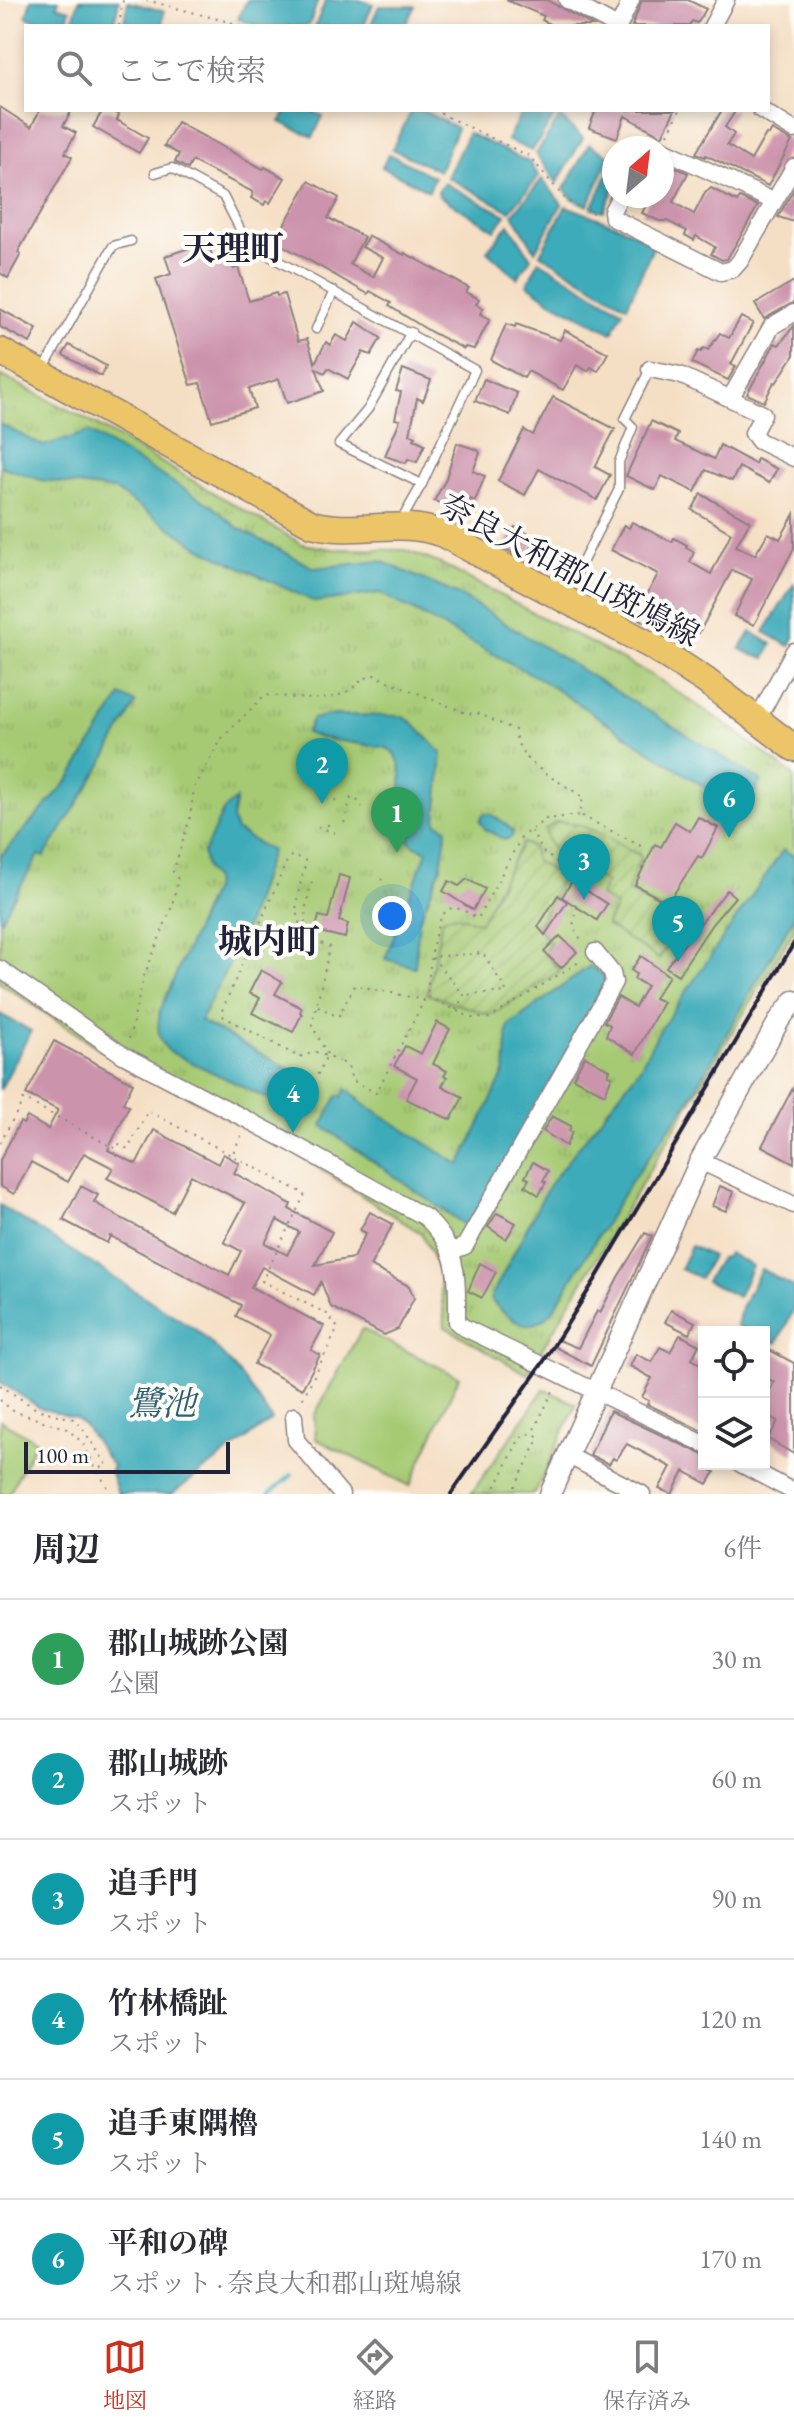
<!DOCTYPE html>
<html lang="ja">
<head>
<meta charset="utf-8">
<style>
	:root { --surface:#fff; --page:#f2f2f3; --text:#2b2b33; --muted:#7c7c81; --line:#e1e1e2; --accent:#c8321e }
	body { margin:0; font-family:"EB Garamond","Noto Serif JP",serif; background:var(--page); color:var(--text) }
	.controls { position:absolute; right:24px; bottom:24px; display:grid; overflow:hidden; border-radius:0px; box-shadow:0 4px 12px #0003 }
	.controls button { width:72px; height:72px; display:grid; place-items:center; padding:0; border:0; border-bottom:2px solid var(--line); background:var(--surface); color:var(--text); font:40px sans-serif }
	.compass { position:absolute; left:602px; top:136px; width:72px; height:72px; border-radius:50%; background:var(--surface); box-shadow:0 4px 12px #0003; rotate:28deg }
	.scale { position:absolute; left:24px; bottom:20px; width:206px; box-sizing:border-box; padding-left:8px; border:4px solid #22223b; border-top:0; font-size:22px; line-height:28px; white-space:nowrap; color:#22223b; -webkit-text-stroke:6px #fdfcf7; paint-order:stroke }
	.you { position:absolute; left:392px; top:916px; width:28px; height:28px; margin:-20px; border:6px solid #fff; border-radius:50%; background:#1a73e8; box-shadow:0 0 0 12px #1a73e833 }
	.badge { display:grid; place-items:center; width:52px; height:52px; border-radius:50%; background:var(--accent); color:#fff; font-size:26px; font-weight:700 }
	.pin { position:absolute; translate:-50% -66px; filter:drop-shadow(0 2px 4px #0008) }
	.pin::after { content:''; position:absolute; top:42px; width:28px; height:24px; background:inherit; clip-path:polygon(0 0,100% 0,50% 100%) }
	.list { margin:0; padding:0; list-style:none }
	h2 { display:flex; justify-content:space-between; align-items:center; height:104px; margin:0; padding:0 32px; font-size:34px }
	h2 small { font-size:26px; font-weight:400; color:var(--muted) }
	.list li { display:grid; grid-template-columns:52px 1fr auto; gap:24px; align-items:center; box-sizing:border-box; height:120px; padding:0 32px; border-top:2px solid var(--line) }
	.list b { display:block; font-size:30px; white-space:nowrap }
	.list p { margin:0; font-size:26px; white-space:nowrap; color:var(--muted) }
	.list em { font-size:26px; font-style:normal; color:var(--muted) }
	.icon { flex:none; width:44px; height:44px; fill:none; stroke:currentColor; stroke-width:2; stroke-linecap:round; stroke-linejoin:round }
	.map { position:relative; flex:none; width:794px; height:1494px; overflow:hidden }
	.search { position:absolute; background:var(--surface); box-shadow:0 4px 12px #0003; left:24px; right:24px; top:24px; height:88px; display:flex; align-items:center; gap:20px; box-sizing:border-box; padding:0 28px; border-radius:0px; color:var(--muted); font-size:30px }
	.sheet { height:824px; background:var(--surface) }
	nav { display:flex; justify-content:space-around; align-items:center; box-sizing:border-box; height:112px; border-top:2px solid var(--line); background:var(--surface); font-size:22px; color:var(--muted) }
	nav a { display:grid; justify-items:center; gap:4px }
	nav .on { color:var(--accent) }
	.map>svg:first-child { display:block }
	.park { fill:url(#park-tufts); stroke:#647657; stroke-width:2 }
	.garden { fill:url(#garden-furrows); stroke:#647657; stroke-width:2 }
	.pitch { fill:#a6ca73; stroke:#647657; stroke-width:2 }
	.water { fill:#3cabb9; stroke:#2f667a; stroke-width:2 }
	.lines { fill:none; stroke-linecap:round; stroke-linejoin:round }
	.stream { stroke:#3cabb9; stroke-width:4 }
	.building { fill:#cc93ac; fill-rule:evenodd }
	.service-casing { stroke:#8c8080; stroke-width:11 }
	.minor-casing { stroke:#8c8080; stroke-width:19 }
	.tertiary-casing { stroke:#8c8080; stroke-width:23 }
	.primary-casing { stroke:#8c8080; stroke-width:29 }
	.path { stroke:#8c8080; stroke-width:2; stroke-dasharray:2 6; stroke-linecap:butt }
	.service { stroke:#fff; stroke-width:8 }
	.minor { stroke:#fff; stroke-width:16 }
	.tertiary { stroke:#fff; stroke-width:20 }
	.primary { stroke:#ecc569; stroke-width:26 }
	.rail { stroke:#22223b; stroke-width:4 }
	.labels { text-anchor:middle; stroke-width:8; stroke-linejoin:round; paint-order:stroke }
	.street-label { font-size:32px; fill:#22223b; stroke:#fdfcf7 }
	.neighbourhood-label { font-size:34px; font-weight:bold; fill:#22223b; stroke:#fdfcf7 }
	.water-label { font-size:34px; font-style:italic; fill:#2e6074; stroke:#fdfcf7 }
</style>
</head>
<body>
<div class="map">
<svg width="794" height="1494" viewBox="0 0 794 1494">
	<defs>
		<pattern id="park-tufts" width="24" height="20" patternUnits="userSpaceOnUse" patternTransform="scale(2)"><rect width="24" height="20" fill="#a6ca73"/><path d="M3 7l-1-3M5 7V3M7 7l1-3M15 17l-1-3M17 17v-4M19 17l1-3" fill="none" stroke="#8fad64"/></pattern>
		<pattern id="garden-furrows" width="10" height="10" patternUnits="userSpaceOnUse" patternTransform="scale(2)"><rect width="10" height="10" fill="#a6ca73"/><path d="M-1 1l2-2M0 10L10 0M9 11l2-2" fill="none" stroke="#8fad64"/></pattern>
	</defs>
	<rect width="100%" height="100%" fill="#fdfcf7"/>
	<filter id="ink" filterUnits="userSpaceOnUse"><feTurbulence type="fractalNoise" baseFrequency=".0125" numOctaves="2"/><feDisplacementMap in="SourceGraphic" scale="16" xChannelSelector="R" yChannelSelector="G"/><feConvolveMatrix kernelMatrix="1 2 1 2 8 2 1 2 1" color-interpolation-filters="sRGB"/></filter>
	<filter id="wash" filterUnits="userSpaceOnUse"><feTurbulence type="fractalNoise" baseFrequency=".006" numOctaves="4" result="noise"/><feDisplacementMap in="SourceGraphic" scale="32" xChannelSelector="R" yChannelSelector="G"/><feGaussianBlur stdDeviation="1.8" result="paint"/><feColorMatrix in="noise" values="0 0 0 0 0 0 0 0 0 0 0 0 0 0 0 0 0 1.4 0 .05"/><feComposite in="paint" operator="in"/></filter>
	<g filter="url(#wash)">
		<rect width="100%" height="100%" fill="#f5dfc4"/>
		<g class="park">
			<path d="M0,375L86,419L302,544L333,549L405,550L441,564L653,676L726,724L794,776V930L527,1374L445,1327L439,1271L422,1234L293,1152L103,1051L0,983Z"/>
			<path d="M544,1389L576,1404L535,1494H471Z"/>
		</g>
		<g class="garden">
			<path d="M556,822C585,820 616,844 641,856L628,891L682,922L659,959L606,925L616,906L600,896L606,882L593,875L590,877C572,865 547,854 545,830Z"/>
			<path d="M522,843L533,847L535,860L562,878L537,927L550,942L544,953L560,971L494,1013L487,1014L427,994L442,920C455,910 467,921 480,922Z"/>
		</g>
		<g class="pitch">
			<path d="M362,1329L459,1377L410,1486L316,1439L314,1416Z"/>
			<path d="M0,1420L36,1441L9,1494H0Z"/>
		</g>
		<g class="water">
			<path d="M31,0H59L57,6L70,10L65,26H55L26,17Z"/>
			<path d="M79,0H119L114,26H71Z"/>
			<path d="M247,0H318L309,26H257L238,19Z"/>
			<path d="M326,0H359L373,4L364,26H315Z"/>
			<path d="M128,2L164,11L162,26H123Z"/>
			<path d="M379,6H415L405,26H370Z"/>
			<path d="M287,110H310L323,116L313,137L280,122Z"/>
			<path d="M412,110H422L457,128L439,171L392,149Z"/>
			<path d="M523,110H553L556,114L532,151L507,140Z"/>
			<path d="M560,117L583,138L557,183L536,154Z"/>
			<path d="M468,133L529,162L539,176L510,211L447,177Z"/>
			<path d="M589,144L610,156L588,206L573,199L564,189Z"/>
			<path d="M389,154L434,177L429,191L382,167Z"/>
			<path d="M614,160V188L604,211L592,208Z"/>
			<path d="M542,179L562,204L535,251L513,214Z"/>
			<path d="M444,183L506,215L495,230L439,196L438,191Z"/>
			<path d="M566,206L619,226L655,243L627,306L540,254Z"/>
			<path d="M509,224L531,258L517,278L487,251Z"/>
			<path d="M539,261L623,311L612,333L552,302L527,284Z"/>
			<path d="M0,424L43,446L89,432L211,505L238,528L314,568L381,561L461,596L762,781L740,810L540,679L380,593L315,602L202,549L114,490L41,480L0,466Z"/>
			<path d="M794,584V637L790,646L764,632Z"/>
			<path d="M751,632L772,644L765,658L755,656L740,649Z"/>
			<path d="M121,696L136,703L101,766L44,857L39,855L0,921V857L69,780Z"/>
			<path d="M329,715L401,716L412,722L442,753L436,822L447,828L441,867L419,921L415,967L385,959L427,851C421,848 414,847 410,842C387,817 417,764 387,748L320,738L306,733L312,719Z"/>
			<path d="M236,799L232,819L236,830L271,851L243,936L200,1021L302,1076L287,1108L170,1052C157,1041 157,1028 160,1011L213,889L214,880L206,869L203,854L223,811Z"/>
			<path d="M483,814C494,813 505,823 513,831L512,837L505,840L486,830L480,821Z"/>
			<path d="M783,850L794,856V917L686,1105L630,1183L552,1312C529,1337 509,1320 490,1299L549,1185L639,1069L658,1033Z"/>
			<path d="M590,966L604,976L606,988L468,1227L322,1126L338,1095L342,1097L346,1089L359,1098L358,1100L460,1165L505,1071L508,1026Z"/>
			<path d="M0,1014L31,1031L0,1090Z"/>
			<path d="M0,1205L195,1329C228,1356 249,1385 272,1420L172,1494H118L110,1470L113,1467L84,1426L75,1418L40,1408L0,1382Z"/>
			<path d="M691,1246L712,1256L700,1278L680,1269Z"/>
			<path d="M728,1253L752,1266L738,1297L706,1281L720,1258L726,1257Z"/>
			<path d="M761,1269L794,1287V1309L777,1343L764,1337V1332H751L737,1326L741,1308Z"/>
		</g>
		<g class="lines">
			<path class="stream" d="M269,1494L292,1475"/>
		</g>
		<g id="blocks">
			<g class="building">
				<path d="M506,0H547L593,26H553L542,20L544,16Z"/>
				<path d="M642,0H688L706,9L699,21L697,23L692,21L689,26H632Z"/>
				<path d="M0,107L31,127L40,110H72L63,126L76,133L65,153L72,157L18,252L21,254L8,278L0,273Z"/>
				<path d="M103,110H110L119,115L117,120L148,138L139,153L93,127Z"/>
				<path d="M596,110H675L662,136L625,116L617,138L589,128Z"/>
				<path d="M722,110H736L725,127L734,134L727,145L751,160L766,134L769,135L772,130L792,141L768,186L706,155L705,157L696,153Z"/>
				<path d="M177,122L263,169L265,167L285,178L270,203L266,201L264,205L251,198L253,194L251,191L192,161L188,169L175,162L179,154L164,146Z"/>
				<path d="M662,161L688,173L673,202L694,214L705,193L711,188L737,202L740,198L758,206L727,259L722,260L711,254L715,247L696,236L694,240L685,235L687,231L667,221H659L642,213L651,196H662Z"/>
				<path d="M309,181L339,198L328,218L364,237L350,264L373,277L383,258L362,247L368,236L404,255L405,253L469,288L466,292L479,299L476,304L483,308L480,314L490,319L474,349L465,347L464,349L431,332L389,306L391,303L370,291L368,294L275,241Z"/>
				<path d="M794,189V222L778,217Z"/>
				<path d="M208,242L214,262L227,257L234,269L238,267L249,301L276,293L277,296L284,294L298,341L307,339L315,363L326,342L330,345L336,335L347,341L357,322L381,338L371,355L363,352L348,379L328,368L325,373L316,368L324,391L287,403L279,379L249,389L255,408L212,421L200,383L191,385L156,279L171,274L165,256Z"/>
				<path d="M794,281V302L764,319L755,304Z"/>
				<path d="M0,309L37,329L30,343L0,327Z"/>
				<path d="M741,317L753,323L731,364L736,366L728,380L692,363L698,351L701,352L704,348L708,350L720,333L729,338Z"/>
				<path d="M506,324L515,327L516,324L560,340L565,330L608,353L598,371L591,367L588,371L577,365L563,390L528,371L524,378L491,360Z"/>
				<path d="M794,326V355L776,383L774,382L764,402L747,394L775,343L779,345Z"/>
				<path d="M69,345L106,366L101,376L63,355Z"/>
				<path d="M403,369L431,380L423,401L417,398L410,434L416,436L414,439L425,444L417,462L408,459L406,463L385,456L400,420L395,419L401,392L396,391Z"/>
				<path d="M484,379L517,393L510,415L475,401Z"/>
				<path d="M553,397L615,429L595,467L610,475L597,500L539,469L525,495L498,481L524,430L533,435Z"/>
				<path d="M651,421L678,434L675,441L714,459L720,445L755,464L757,459L777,469L769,483L739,467L732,481L706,470L695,492L662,476L655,490L626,476Z"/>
				<path d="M457,443L478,450L480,453L473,471L485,476L475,501L470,499L466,507L459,504L457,510L434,501L445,481Z"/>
				<path d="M701,494L750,521L736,546L755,555L768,533L780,539L794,514V548L754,625L734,616L752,579L732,570L699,633L661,613L654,627L639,619L647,604L643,602L658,574L611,550L624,525L629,528L632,522L672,542L674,538L687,545L686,547L694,552L690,562L711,574L731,533L692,510Z"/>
				<path d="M515,527L536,538L525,560L504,548Z"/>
				<path d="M698,817L718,828L702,858L698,856L668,903L635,885L655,844L661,847L675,822L690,831Z"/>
				<path d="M339,875L350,878L339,921L348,924L345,938L315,931L319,916L328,918Z"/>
				<path d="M467,879L485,889L473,910L443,891L449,881L459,886Z"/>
				<path d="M572,881L607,904L597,920L562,897Z"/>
				<path d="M727,890L735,897L712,924L678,975L666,967Z"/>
				<path d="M558,895L567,902L545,935L538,927Z"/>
				<path d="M560,936L577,952L561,968L544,952Z"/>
				<path d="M641,956L669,976L654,998L663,1002L635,1054L606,1036L610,1025L604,1022L618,997L635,1007L647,986L634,979L636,974L631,970Z"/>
				<path d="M261,970L282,982L275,994L302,1008L300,1012L302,1014L293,1032L252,1013L260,998L249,993Z"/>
				<path d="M437,1022L450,1029L433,1064L447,1071L444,1076L447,1077L442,1086L463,1097L451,1120L406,1099L417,1078L394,1066L405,1046L421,1054Z"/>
				<path d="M54,1041L133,1083L123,1103L129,1106L108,1150L136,1164L154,1130L218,1164L223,1154L239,1163L234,1173L291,1204L289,1209L332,1232L315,1265L353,1258L366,1233L360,1230L370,1212L393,1224L370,1266L409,1286L414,1298L398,1329L384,1335L331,1307L321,1282L314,1295L262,1267L251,1287L324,1326L311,1350L320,1355L302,1389L254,1364L270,1335L236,1316L241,1305L110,1236L107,1243L63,1220L81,1186L98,1195L94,1202L117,1216L229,1275L241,1251L224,1242L245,1203L191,1175L172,1212L107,1178L113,1168L84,1153L68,1182L31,1162L14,1194L0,1186V1160L20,1122L23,1124L27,1117L48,1129L58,1110L26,1094ZM277,1220L299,1232L287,1255L265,1243Z"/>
				<path d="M585,1056L610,1070L608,1075L612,1076L605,1094L573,1078Z"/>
				<path d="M794,1086V1163L762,1146Z"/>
				<path d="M552,1116L571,1126L569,1131L572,1132L566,1146L543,1131Z"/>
				<path d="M533,1162L548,1171L543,1181L546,1182L539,1195L525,1186L529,1179L525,1177Z"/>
				<path d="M720,1186L734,1192L726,1211L712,1206Z"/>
				<path d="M497,1213L516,1223L506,1239L488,1227Z"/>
				<path d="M645,1233L652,1236L591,1366L553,1346L556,1339L578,1348L597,1311L600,1313L618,1277Z"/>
				<path d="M480,1263L496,1272L482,1298L468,1291Z"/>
				<path d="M671,1310L695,1322L689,1334L665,1322Z"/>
				<path d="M680,1335L699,1345L692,1359L704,1366V1432L647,1404L649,1401L642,1397L652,1378L630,1366L636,1354L652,1362L660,1347L670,1352Z"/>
				<path d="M764,1347L794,1363V1454L768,1439L778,1421L764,1414V1401L774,1382L764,1376Z"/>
				<path d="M610,1411L704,1455V1467L715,1472L708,1484L684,1471L672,1494L659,1489L671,1467L627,1444L616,1460L613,1458L609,1464L590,1455Z"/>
			</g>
		</g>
	</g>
	<g filter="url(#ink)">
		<use href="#blocks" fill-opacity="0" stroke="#8c8080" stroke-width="2"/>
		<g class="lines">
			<g class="service-casing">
				<g id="service">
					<path d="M155,173L172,168L223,196L245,239L264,253L475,370L422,484L401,521"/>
					<path d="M316,329L334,291"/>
					<path d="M411,332L368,409L339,444L422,484"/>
					<path d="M43,370L113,246L131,241"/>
					<path d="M566,595L619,489V462L633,427L625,419L650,369"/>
				</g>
			</g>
			<g class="minor-casing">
				<g id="minor">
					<path d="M567,0L616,26"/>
					<path d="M619,26L631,0"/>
					<path d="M712,26L726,0"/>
					<path d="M761,110L794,130"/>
					<path d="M643,148L652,144L660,148"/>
					<path d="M662,149L773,201"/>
					<path d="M620,196L612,211L613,218L721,272L733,269L740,261L794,167"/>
					<path d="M650,369L680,375L763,414L753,433L759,441L794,458"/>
					<path d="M731,397L772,326L794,313"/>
					<path d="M757,720L794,651"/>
					<path d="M0,969L123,1055L286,1140L425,1217C460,1249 457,1278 457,1322L463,1327L704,1444"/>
					<path d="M700,1161L794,1205"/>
					<path d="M452,1251L465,1246L614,982L612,973L595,952"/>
					<path d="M294,1416L296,1440L341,1494"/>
					<path d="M567,1455L642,1494"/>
					<path d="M741,1464L794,1492"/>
				</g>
			</g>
			<g class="tertiary-casing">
				<path id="tertiary" d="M550,1494L700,1161L780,1019L794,1001"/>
			</g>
			<g class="primary-casing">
				<path id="primary" d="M0,351L312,524C355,536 399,517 443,534L652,646L706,681L794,748"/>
			</g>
			<g class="path">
				<path d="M146,0L244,26"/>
				<path d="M119,26L123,0"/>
				<path d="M433,110L529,156L567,201L596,214"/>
				<path d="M668,134L680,110"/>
				<path d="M335,801L336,798"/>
				<path d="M582,816L645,848"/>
				<path d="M344,823L351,798L358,801L362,807"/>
				<path d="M327,825H331"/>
				<path d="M318,827L340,834"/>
				<path d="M531,831L544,853L588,885V892"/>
				<path d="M381,880L382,879"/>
				<path d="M578,907C571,921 572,930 583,941"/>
				<path d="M304,931L306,906L313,877"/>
				<path d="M318,1006L338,1017L355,985L424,1000"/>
				<path d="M456,1010L464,995L432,957L483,953L507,992L464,995"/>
				<path d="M129,1039L144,976L171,909L178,879L173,872L190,818L194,788L222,738L265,695C290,696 325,705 348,691C360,684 357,680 374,675L468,714L477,713L515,730C517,764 557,779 583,797L580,815L546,819L522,836L478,918C471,915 462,908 454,908C432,907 429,979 427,996L472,1018H490L582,960"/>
				<path d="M327,1054L312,1025L330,947C282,928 297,901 306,861L292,855L287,861L221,1013L224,1017L299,1057L316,1052L339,1061"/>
				<path d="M342,1062L348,1066L352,1080L376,1093L426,997"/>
				<path d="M293,1125L327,1055"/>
				<path d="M0,1143L24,1099L114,1148L117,1143L128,1149L148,1111L305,1194L262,1281L327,1314L338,1328L300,1404"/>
				<path d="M230,1159L242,1134"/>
				<path d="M0,1385L36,1409L73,1419L82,1428L107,1465L97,1469"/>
				<path d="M0,1400L13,1411L67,1429L83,1443L96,1469L112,1494"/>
				<path d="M492,1494L520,1438L533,1432L554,1389"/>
				<path d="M511,1494L537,1443V1436L534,1433"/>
			</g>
			<use href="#service" class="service"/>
			<use href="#minor" class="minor"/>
			<use href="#tertiary" class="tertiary"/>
			<use href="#primary" class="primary"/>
			<path class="rail" d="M451,1494L542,1364L595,1280L794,943"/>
		</g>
	</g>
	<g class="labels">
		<g class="street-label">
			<text transform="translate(570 570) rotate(28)" y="11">奈良大和郡山斑鳩線</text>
		</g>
		<g class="neighbourhood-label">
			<text x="233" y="260">天理町</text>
			<text x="269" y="953">城内町</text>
		</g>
		<g class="water-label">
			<text x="162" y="1415">鷺池</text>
		</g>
	</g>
</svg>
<div class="controls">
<button><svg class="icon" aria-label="locate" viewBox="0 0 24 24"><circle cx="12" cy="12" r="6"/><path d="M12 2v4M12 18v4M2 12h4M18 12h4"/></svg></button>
<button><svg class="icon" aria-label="layers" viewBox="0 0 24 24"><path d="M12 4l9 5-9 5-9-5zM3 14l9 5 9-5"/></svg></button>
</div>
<svg class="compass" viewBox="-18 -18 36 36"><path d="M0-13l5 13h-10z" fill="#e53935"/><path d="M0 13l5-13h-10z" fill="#7c7c81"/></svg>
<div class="scale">100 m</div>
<div class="you"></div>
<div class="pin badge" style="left:397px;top:853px;background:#2e9e5b">1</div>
<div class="pin badge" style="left:322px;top:804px;background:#0f9aa8">2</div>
<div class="pin badge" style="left:584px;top:900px;background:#0f9aa8">3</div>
<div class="pin badge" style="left:293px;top:1133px;background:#0f9aa8">4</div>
<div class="pin badge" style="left:678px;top:962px;background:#0f9aa8">5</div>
<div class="pin badge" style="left:729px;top:838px;background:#0f9aa8">6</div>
<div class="search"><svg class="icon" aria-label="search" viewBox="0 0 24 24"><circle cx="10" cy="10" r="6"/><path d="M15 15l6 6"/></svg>ここで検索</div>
</div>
<section class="sheet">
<h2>周辺<small>6件</small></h2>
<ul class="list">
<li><span class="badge" style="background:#2e9e5b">1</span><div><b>郡山城跡公園</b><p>公園</p></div><em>30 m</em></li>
<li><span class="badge" style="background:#0f9aa8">2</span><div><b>郡山城跡</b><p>スポット</p></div><em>60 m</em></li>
<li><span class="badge" style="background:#0f9aa8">3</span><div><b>追手門</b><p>スポット</p></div><em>90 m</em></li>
<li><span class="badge" style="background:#0f9aa8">4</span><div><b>竹林橋趾</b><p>スポット</p></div><em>120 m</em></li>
<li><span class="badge" style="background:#0f9aa8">5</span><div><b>追手東隅櫓</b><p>スポット</p></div><em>140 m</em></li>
<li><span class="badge" style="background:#0f9aa8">6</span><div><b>平和の碑</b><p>スポット · 奈良大和郡山斑鳩線</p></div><em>170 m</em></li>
</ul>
</section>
<nav>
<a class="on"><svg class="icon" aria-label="map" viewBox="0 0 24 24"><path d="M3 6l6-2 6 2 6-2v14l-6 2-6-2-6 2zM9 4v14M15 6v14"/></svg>地図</a>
<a><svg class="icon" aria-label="directions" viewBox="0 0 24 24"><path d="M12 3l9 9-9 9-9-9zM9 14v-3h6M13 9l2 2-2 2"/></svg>経路</a>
<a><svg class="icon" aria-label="saved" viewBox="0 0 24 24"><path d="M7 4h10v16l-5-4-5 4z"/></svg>保存済み</a>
</nav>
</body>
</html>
